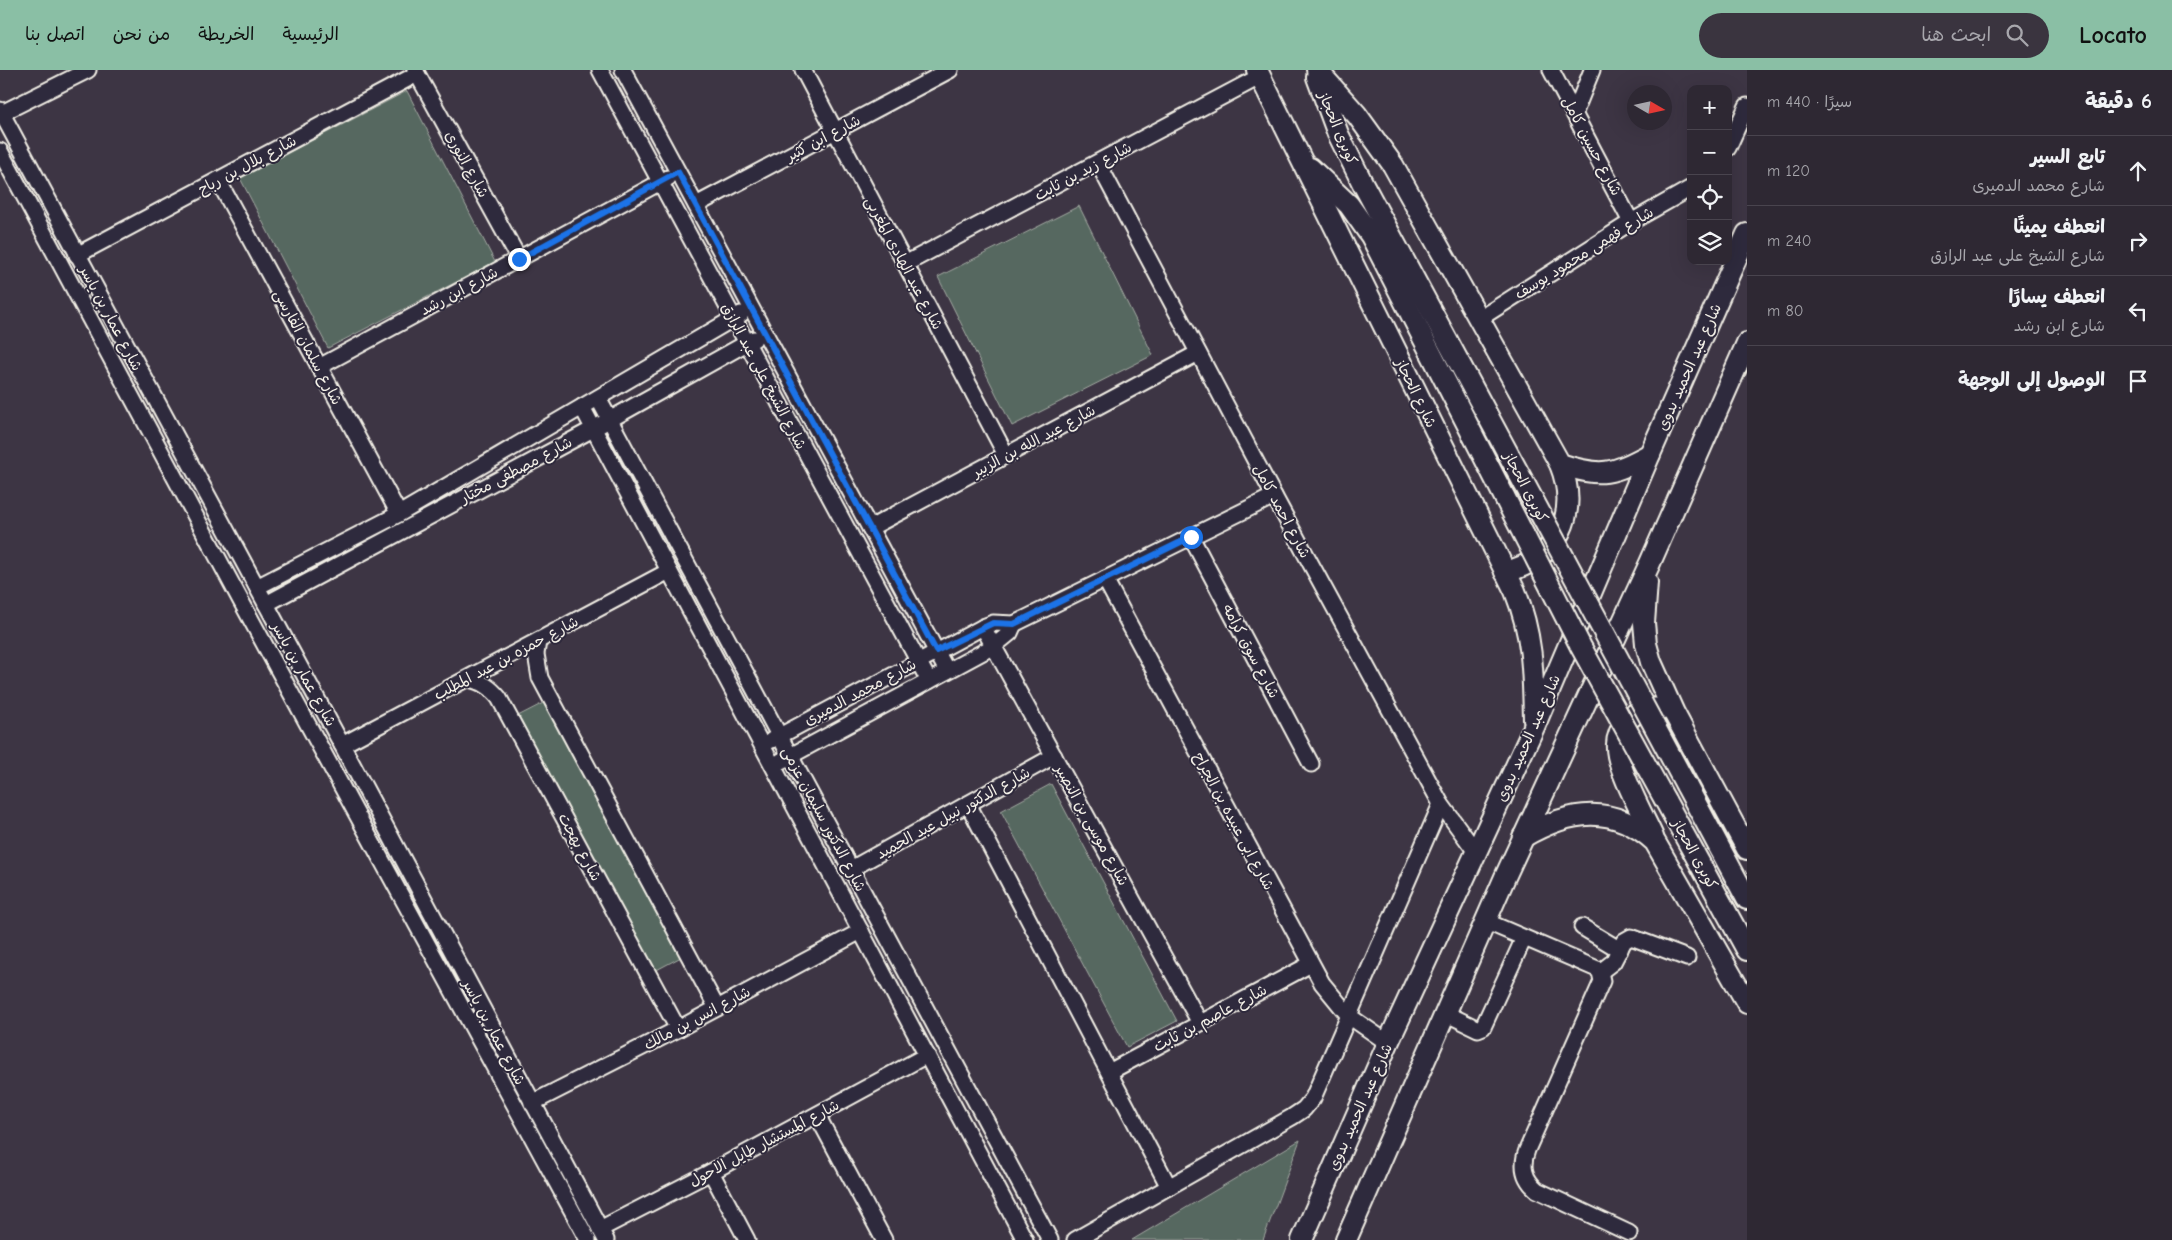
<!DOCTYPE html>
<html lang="ar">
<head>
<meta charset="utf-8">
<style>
	:root { --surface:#2e2833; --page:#3a343f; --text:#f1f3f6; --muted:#a7a6ac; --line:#49444e; --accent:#8abfa5 }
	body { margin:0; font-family:"Comic Neue","Playpen Sans Arabic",sans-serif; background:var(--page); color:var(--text); direction:rtl }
	.controls { position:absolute; right:15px; top:15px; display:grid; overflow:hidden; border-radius:10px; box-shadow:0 5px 20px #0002 }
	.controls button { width:45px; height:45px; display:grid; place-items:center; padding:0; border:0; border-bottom:1px solid var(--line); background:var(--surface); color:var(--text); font:25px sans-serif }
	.compass { position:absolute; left:1627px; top:15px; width:45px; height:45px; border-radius:50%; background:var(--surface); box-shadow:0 5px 20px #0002; rotate:99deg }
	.stop { position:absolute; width:15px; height:15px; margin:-11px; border:4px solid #1a73e8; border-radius:50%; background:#fff }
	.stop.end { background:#1a73e8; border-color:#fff; box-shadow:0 1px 5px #0008 }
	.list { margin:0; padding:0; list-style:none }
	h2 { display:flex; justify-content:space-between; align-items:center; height:65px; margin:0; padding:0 20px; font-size:21px }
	h2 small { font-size:16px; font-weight:400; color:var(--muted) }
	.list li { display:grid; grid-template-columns:32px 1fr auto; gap:15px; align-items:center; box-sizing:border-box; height:70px; padding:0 20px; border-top:1px solid var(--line) }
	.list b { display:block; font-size:19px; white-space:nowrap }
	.list p { margin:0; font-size:16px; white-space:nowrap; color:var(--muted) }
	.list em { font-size:16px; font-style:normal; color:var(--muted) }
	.icon { flex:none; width:28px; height:28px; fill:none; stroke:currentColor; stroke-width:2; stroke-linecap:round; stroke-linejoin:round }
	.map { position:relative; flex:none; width:1747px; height:1170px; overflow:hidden; direction:ltr }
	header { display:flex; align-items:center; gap:30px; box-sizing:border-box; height:70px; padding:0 25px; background:var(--accent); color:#111 }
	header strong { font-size:24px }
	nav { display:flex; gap:28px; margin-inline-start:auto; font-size:18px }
	.search { width:350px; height:45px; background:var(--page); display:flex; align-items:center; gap:12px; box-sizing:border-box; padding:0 18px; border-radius:28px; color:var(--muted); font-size:19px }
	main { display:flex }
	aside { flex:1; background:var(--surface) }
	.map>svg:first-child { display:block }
	.green { fill:#566860; stroke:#a5aca4 }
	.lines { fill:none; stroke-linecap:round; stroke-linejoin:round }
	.minor-casing { stroke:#f4f1e8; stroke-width:19 }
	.major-casing { stroke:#f4f1e8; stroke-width:24 }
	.minor { stroke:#2f2a3d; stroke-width:15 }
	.major { stroke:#2f2a3d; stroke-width:20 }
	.major-bridge-casing { stroke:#f4f1e8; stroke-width:24; stroke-linecap:butt }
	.major-bridge { stroke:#2f2a3d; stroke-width:20 }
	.route { stroke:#1a73e8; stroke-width:6 }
	.labels { text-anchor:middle; stroke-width:4; stroke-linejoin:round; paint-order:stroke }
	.street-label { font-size:15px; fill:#f4f1e8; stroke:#2f2a3d }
</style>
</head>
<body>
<header>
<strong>Locato</strong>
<div class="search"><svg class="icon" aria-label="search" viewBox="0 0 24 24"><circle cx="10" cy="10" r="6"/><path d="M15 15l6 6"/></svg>ابحث هنا</div>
<nav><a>الرئيسية</a><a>الخريطة</a><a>من نحن</a><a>اتصل بنا</a></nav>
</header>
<main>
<aside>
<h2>6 دقيقة<small>سيرًا · 440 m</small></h2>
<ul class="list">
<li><svg class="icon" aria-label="ahead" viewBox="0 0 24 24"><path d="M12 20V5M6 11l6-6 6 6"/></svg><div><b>تابع السير</b><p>شارع محمد الدميرى</p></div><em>120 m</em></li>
<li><svg class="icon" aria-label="right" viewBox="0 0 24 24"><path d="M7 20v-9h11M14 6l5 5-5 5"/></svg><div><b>انعطف يمينًا</b><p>شارع الشيخ على عبد الرازق</p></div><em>240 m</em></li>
<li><svg class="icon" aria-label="left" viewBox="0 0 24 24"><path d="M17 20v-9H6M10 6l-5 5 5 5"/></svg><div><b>انعطف يسارًا</b><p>شارع ابن رشد</p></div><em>80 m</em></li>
<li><svg class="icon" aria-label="arrive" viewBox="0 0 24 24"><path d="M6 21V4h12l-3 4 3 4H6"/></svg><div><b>الوصول إلى الوجهة</b></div></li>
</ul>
</aside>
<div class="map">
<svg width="1747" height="1170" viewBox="0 0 1747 1170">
	<rect width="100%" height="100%" fill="#3d3544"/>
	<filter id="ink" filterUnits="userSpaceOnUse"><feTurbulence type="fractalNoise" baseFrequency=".02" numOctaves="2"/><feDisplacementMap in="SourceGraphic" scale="10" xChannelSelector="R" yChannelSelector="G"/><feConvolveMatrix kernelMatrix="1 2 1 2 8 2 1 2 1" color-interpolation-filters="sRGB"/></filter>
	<g filter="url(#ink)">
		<g class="green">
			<path d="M407,21L495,192L328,278L240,108Z"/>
			<path d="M1079,136L1153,285L1012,356L938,207Z"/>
			<path d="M549,630L681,887L651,903L518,646Z"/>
			<path d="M1051,714L1177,951L1127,977L1001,741Z"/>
			<path d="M1300,1070L1263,1170H1132Z"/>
		</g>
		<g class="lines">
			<g class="minor-casing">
				<g id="minor">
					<path d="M415,0L519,189"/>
					<path d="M600,0L929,611"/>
					<path d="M623,0L947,601"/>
					<path d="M803,0L1006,385"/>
					<path d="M1551,0L1631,152"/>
					<path d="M0,40L342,675L606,1170"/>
					<path d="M1575,42L1592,0"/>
					<path d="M2,43L88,0"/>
					<path d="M1728,78L1747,36"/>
					<path d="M0,81L242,533L588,1170"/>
					<path d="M1098,93L1274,426L1441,734L1476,782"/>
					<path d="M218,110L399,444"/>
					<path d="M696,135L950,0"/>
					<path d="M77,185L417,4"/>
					<path d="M905,194L1261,6"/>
					<path d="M1479,249L1631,152L1691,118"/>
					<path d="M319,297L668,108"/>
					<path d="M598,328L1050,1170"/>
					<path d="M582,337L1025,1170"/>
					<path d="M870,458L1198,283"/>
					<path d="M1191,467L1311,694"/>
					<path d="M1105,509L1322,913L1349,946L1388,973"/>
					<path d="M257,517L399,444L741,244"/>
					<path d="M266,534L593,359L754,269"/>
					<path d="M983,557L1200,953"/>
					<path d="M538,571L536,584L540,608L717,938"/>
					<path d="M468,609C482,612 490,617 499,628L678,959"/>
					<path d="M772,670L983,557L993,553L1014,554L1274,426"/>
					<path d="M342,675L669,501"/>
					<path d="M781,691L994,576L1010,563L1014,554"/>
					<path d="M968,734L1169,1117"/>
					<path d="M851,799L1054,686"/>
					<path d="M1485,851L1597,899L1600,902L1602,911L1527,1080C1521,1096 1524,1109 1537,1120L1629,1163"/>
					<path d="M1582,857L1620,880"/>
					<path d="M1600,902L1613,892L1624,871L1631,867L1687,888"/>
					<path d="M1445,943L1478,959L1483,957L1524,868"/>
					<path d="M1109,1002L1311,894"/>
					<path d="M532,1033L678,959L861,861"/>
					<path d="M817,1045L884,1170"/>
					<path d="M711,1102L747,1170"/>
					<path d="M600,1159L711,1102L927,985"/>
					<path d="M1075,1170L1292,1047L1304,1039L1313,1028L1441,734"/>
				</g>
			</g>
			<g class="major-casing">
				<g id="major">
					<path d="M1257,0L1515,521C1533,566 1533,603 1534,650"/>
					<path d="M1317,0L1357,45L1393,95L1560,394C1602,408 1612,404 1650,384"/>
					<path d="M1317,7L1338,64L1363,114L1525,415"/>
					<path d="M1310,98L1349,135L1371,166L1505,428"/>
					<path d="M1505,502C1558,489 1580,444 1560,394"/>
					<path d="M1647,512L1644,553L1646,574L1651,592L1674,643L1747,779"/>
					<path d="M1686,715L1747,829"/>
					<path d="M1665,730L1747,880"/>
					<path d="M1523,767C1570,740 1613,733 1655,772L1747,933"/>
					<path d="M1653,767C1644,747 1617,698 1617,678C1616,668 1621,657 1628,650C1637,640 1650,637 1663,639"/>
					<path d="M1302,1170L1388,973L1534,657L1650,384L1747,164"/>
					<path d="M1346,1170L1505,807L1650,493L1747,273"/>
				</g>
			</g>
			<use href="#minor" class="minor"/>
			<use href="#major" class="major"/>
			<g class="major-bridge-casing">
				<g id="major-bridge">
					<path d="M1525,415L1686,715"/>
					<path d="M1505,428L1581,577L1665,730"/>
				</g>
			</g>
			<use href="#major-bridge" class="major-bridge"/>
		</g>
	</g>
	<g class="lines" filter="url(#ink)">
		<path class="route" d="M519,189L678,102L936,581L993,553L1014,554L1191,467"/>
	</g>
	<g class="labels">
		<g class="street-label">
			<text transform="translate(1338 58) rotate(67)" y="5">كوبرى الحجاز</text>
			<text transform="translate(823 68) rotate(-28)" y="5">شارع ابن كثير</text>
			<text transform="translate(1592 76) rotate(62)" y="5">شارع حسين كامل</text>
			<text transform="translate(467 94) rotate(61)" y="5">شارع النورى</text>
			<text transform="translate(247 95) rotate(-28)" y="5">شارع بلال بن رباح</text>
			<text transform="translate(1083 101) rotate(-28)" y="5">شارع زيد بن ثابت</text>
			<text transform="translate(1584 183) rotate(-32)" y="5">شارع فهمى محمود يوسف</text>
			<text transform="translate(904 193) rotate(62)" y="5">شارع عبد الهادى المغربى</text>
			<text transform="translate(459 221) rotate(-28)" y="5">شارع ابن رشد</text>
			<text transform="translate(111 248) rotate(62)" y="5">شارع عمار بن ياسر</text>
			<text transform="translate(308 277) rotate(62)" y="5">شارع سلمان الفارسى</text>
			<text transform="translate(1689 297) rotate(-66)" y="5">شارع عبد الحميد بدوى</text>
			<text transform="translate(764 306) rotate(62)" y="5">شارع الشيخ على عبد الرازق</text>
			<text transform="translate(1416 323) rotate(64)" y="5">شارع الحجاز</text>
			<text transform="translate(1034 371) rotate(-28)" y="5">شارع عبد الله بن الزبير</text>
			<text transform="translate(516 400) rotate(-28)" y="5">شارع مصطفى مختار</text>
			<text transform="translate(1526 417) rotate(62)" y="5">كوبرى الحجاز</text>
			<text transform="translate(1282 441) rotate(62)" y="5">شارع احمد كامل</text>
			<text transform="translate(1251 581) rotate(62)" y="5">شارع سوق كرامه</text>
			<text transform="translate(506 588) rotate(-28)" y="5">شارع حمزه بن عبد المطلب</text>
			<text transform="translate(304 604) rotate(61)" y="5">شارع عمار بن ياسر</text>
			<text transform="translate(860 622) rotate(-28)" y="5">شارع محمد الدميرى</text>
			<text transform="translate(1528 668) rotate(-66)" y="5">شارع عبد الحميد بدوى</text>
			<text transform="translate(953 743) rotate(-29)" y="5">شارع الدكتور نبيل عبد الحميد</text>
			<text transform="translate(824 749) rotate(62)" y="5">شارع الدكتور سليمان عزمى</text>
			<text transform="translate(1234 751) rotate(62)" y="5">شارع ابى عبيده بن الجراح</text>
			<text transform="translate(1092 755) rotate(61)" y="5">شارع موسى بن النصير</text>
			<text transform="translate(580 777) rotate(62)" y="5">شارع بهجت</text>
			<text transform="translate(1695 784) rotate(61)" y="5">كوبرى الحجاز</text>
			<text transform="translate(697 948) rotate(-28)" y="5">شارع انس بن مالك</text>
			<text transform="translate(1210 948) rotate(-28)" y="5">شارع عاصم بن ثابت</text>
			<text transform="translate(494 962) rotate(62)" y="5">شارع عمار بن ياسر</text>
			<text transform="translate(1360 1037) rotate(-66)" y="5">شارع عبد الحميد بدوى</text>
			<text transform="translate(764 1073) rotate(-28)" y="5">شارع المستشار طايل الاحول</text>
		</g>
	</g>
</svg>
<div class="controls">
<button>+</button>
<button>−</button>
<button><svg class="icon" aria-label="locate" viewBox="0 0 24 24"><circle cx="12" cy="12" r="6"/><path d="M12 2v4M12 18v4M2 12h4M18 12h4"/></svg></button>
<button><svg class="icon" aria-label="layers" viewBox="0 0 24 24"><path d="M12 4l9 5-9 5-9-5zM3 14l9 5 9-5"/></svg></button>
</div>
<svg class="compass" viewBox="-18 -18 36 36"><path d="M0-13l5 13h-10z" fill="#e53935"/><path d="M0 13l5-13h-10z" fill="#a7a6ac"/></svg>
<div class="stop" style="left:1191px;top:467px"></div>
<div class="stop end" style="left:519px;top:189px"></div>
</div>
</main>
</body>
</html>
